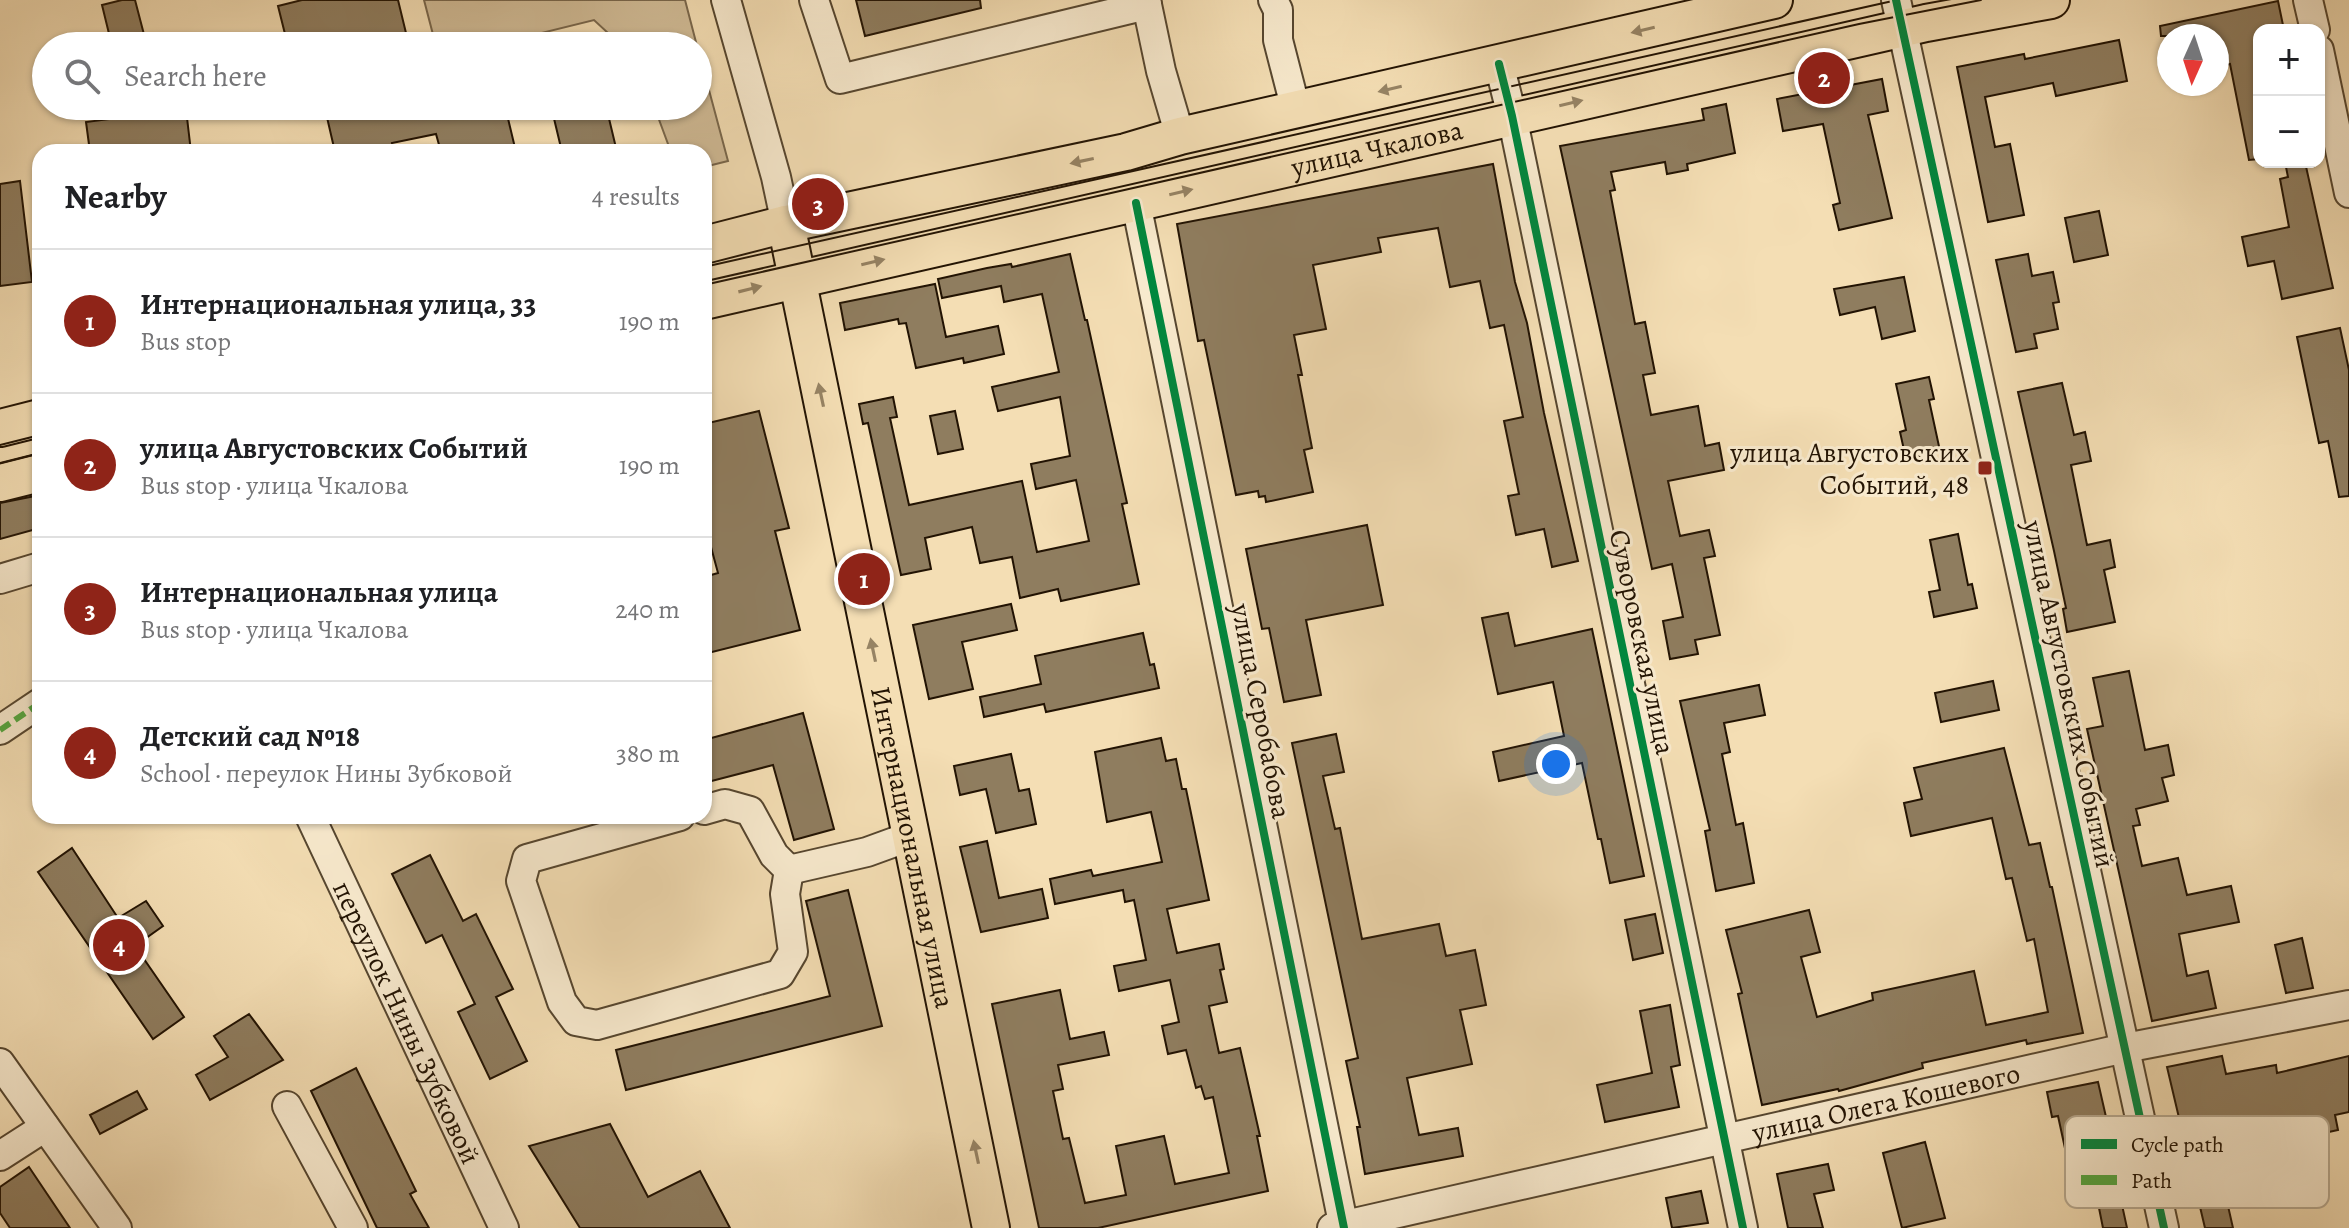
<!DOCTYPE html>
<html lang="en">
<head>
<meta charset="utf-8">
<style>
	:root { --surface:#fff; --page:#f6f6f6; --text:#202124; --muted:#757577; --line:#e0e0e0; --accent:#8f2418 }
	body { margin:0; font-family:Alegreya,serif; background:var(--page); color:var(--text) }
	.controls { position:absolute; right:24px; top:24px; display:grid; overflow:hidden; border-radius:16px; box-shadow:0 2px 6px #0004 }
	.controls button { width:72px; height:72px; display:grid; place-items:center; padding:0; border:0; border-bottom:2px solid var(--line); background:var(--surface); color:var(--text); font:40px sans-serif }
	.compass { position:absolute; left:2157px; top:24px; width:72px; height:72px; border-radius:50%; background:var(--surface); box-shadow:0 2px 6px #0004; rotate:183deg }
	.you { position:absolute; left:1556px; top:764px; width:28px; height:28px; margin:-20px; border:6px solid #fff; border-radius:50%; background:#1a73e8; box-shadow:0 0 0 12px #1a73e833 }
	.badge { display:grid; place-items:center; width:52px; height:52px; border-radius:50%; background:var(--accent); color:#fff; font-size:26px; font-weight:700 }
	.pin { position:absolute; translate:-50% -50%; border:4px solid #fff; box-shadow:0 2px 8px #0006 }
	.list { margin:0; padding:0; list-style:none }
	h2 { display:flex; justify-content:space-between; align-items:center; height:104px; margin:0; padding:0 32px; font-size:34px }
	h2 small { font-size:26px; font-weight:400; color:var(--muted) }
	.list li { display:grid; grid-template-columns:52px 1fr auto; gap:24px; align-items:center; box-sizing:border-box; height:144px; padding:0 32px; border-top:2px solid var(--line) }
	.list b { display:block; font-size:30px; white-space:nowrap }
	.list p { margin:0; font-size:26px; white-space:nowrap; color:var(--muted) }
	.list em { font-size:26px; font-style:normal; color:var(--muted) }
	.icon { flex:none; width:44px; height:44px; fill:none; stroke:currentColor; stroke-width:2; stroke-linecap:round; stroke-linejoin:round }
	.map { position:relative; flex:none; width:2349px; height:1228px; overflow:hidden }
	.search { position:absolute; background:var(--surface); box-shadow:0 2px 6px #0004; left:32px; top:32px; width:680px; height:88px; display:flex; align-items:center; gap:20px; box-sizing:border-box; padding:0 28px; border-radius:44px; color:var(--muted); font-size:30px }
	.panel { position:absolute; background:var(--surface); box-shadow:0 2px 6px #0004; left:32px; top:144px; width:680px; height:680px; border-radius:24px }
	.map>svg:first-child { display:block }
	.green { fill:#d0bb96; stroke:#79674c; stroke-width:2 }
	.building { fill:#8f7d5f; stroke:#221303; stroke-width:2 }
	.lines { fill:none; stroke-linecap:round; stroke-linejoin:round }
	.minor-casing { stroke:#56462f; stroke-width:32 }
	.major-casing { stroke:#221303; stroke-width:40 }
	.minor { stroke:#f8eace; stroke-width:28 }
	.major { stroke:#f4deb4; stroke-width:36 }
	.tram { stroke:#221303; stroke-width:2 }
	.quiet { stroke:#53a840; stroke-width:6; stroke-dasharray:12 6; stroke-linecap:butt }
	.cycleway-casing { stroke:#f8eace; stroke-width:13 }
	.cycleway { stroke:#00873e; stroke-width:8 }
	.oneway { fill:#968364 }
	.poi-dot { fill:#8f2418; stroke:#f8eace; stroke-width:3 }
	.labels { text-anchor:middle; stroke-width:6; stroke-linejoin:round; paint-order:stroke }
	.street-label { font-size:28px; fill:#221303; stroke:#f8eace }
	.poi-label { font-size:28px; fill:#221303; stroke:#f8eace; text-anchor:end }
	.key { fill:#f8eace; stroke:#b8aa91; stroke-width:2 }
	.key-label { font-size:22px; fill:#221303 }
</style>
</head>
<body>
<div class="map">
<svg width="2349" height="1228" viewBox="0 0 2349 1228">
	<rect width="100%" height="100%" fill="#f4deb4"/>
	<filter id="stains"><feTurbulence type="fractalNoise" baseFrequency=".0025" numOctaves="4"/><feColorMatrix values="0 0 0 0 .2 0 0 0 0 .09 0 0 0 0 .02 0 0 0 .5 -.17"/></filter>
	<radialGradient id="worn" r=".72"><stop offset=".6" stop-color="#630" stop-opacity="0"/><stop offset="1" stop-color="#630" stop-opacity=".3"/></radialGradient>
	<g class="green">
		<path d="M424,0H685L697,46H622L594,20L489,46H436Z"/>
		<path d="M698,49L728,161L704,167V152H671L654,106H698Z"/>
	</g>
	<g class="building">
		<path d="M122,0H135L147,46H112L102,5Z"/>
		<path d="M302,0H398L406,33L354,46H288L278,6Z"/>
		<path d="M856,0H980L981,8L865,36Z"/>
		<path d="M2278,1L2284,30H2259V159L2249,160L2230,64L2220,66L2217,36H2161L2160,26Z"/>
		<path d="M2119,40L2127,81L2056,96L2053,83L1985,97L1995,147L2010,144L2024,215L1988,222L1957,67L2024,54L2025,59Z"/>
		<path d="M1882,79L1888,111L1868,115L1892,218L1839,230L1833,205L1840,203L1823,124L1783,131L1777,99Z"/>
		<path d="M1726,104L1735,153L1687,164L1688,170L1667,174L1665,162L1611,172L1615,190L1610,191L1635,324L1645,322L1655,373L1643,375L1651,415L1698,406L1705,446L1719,443L1724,470L1668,481L1680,536L1709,530L1715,556L1704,558L1720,635L1695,640L1698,654L1670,659L1663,621L1683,617L1672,564L1652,569L1560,146L1704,120L1702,109Z"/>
		<path d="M357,106H505L516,152H441L436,134L392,143L394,152H335L326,113Z"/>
		<path d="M551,106H606L617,152H562Z"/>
		<path d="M186,109L191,152H90L86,122Z"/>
		<path d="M2285,162H2305L2333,288L2282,299L2274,261L2248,266L2242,237L2289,227L2280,179L2288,177Z"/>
		<path d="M1493,164L1515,282L1527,323L1544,413L1578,561L1552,567L1544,529L1516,535L1508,496L1519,494L1504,421L1523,417L1504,325L1490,328L1480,281L1450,287L1438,228L1378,238L1381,252L1313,265L1326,329L1294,335L1302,375H1298L1312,448L1304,450L1313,492L1266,502L1265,496L1259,497L1258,491L1236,495L1204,340L1198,341L1177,224Z"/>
		<path d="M20,181L32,282L0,286V184Z"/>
		<path d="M2099,211L2108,255L2074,262L2065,218Z"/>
		<path d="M1070,254L1085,320H1087L1127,503L1122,504L1139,584L1061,601L1058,589L1020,598L1012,557L980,563L972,527L925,538L931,569L901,575L868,423L863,424L859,404L893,397L897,417L890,418L909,505L1022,481L1037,552L1089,541L1076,480L1036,489L1031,464L1070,456L1060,397L998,411L992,387L1059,372L1042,294L1004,302L1001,286L942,298L938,279L987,268L1011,264L1012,267Z"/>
		<path d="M2028,254L2032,276L2053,272L2059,302L2053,303L2058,329L2034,334L2037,348L2016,352L1996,260Z"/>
		<path d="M1904,277L1915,331L1882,339L1875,307L1840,315L1834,289Z"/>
		<path d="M935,284L946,337L998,326L1004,354L964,363L963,358L916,368L906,323L899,324L898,319L845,330L840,303Z"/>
		<path d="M2340,328L2349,370V496L2339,497L2328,441L2319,443L2297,337Z"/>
		<path d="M1929,377L1934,399L1929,400L1940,451L1906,459L1900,432L1906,430L1896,384Z"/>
		<path d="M2062,383L2074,435L2085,432L2091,461L2071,465L2087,545L2110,540L2115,567L2104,570L2115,622L2067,632L2063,609L2066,608L2054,551L2018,392Z"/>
		<path d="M759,411L789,528L775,531L800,630L704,654V577L718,573L704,521V424Z"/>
		<path d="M955,411L963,449L938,454L930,416Z"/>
		<path d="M40,495V528L0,539V503Z"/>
		<path d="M1367,525L1383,605L1306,620L1321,695L1284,702L1269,628L1262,629L1246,549Z"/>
		<path d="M1958,534L1968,585L1972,584L1977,608L1934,617L1929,592L1940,590L1930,540Z"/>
		<path d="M1011,604L1017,630L962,642L973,689L929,699L913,625Z"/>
		<path d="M1508,613L1515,646L1592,629L1644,876L1610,883L1601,839H1598L1582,763L1499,781L1493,752L1564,736L1553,682L1498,694L1482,618Z"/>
		<path d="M1143,633L1150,665L1154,664L1159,688L1046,712L1044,704L984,717L980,697L1041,684L1035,656Z"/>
		<path d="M2129,671L2145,750L2168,745L2174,775L2162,778L2168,801L2136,809L2140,825L2133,826L2142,866L2178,858L2187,895L2231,886L2239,922L2179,934L2187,976L2208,971L2216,1008L2152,1021L2087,729L2103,726L2093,678Z"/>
		<path d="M1993,681L1999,710L1941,722L1935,693Z"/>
		<path d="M1759,685L1765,715L1724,723L1730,752L1722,754L1736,825L1743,823L1754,883L1716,891L1705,831L1710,830L1680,701Z"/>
		<path d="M803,713L834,829L794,840L773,765L704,783V740Z"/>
		<path d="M1336,734L1344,772L1323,776L1335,829L1340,828L1362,939L1439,924L1446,956L1475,950L1486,1005L1460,1010L1472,1064L1407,1078L1419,1135L1458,1128L1463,1156L1365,1174L1357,1127H1360L1346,1061L1358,1058L1292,743Z"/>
		<path d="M1161,738L1166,761L1176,759L1182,789H1186L1209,900L1167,909L1177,953L1219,944L1224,969L1220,970L1227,1002L1209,1006L1219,1053L1240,1048L1260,1136H1257L1268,1191L1098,1228H1039L992,1004L1060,990L1070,1039L1104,1032L1109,1055L1058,1065L1063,1089L1053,1091L1063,1139L1069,1138L1085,1203L1126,1195L1116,1146L1164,1136L1175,1184L1229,1173L1213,1097L1205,1099L1201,1086L1196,1088L1186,1050L1168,1054L1162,1026L1179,1022L1170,980L1119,991L1114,966L1146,960L1134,900L1125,902L1123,890L1055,904L1050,879L1091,870L1093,876L1162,862L1151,812L1107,822L1095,752Z"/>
		<path d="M2004,748L2029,845L2040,843L2050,887H2052L2083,1033L2027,1044L2026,1040L1922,1063L1923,1068L1839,1091L1838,1089L1762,1105L1738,994L1742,993L1726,930L1809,910L1820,952L1801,957L1817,1017L1873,1000L1872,993L1974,971L1986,1025L2048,1012L2034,939L2027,941L2012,878L2006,879L1992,818L1911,836L1904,803L1922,799L1914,768Z"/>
		<path d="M1011,754L1019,791L1029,789L1036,824L996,833L986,789L960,795L954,766Z"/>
		<path d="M987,841L999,898L1042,889L1048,918L981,932L960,847Z"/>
		<path d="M72,848L118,918L146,901L163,926L135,946L184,1017L153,1039L38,872Z"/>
		<path d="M430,855L463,921L476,914L513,989L496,997L527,1061L490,1079L458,1012L475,1004L442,935L426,943L392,874Z"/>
		<path d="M848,890L882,1026L626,1090L616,1050L830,996L806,901Z"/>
		<path d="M1655,914L1663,953L1633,960L1625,920Z"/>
		<path d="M2302,938L2313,988L2286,993L2275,945Z"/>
		<path d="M1670,1005L1680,1065L1671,1067L1679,1107L1605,1122L1597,1085L1652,1073L1640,1011Z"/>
		<path d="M249,1014L283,1060L210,1100L196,1075L228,1057L214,1036Z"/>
		<path d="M2222,1056L2226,1074L2276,1065L2277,1073L2349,1056V1112L2335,1115L2338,1130L2274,1144L2275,1153L2238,1160L2247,1201L2228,1206L2233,1228H2205L2167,1067Z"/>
		<path d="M356,1068L416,1191L410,1194L429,1228H377L311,1091Z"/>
		<path d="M2098,1082L2109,1130L2106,1131L2127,1228H2103L2099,1208H2095L2087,1172L2071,1176L2058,1116L2052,1117L2047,1092Z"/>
		<path d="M137,1091L147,1109L100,1134L90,1115Z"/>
		<path d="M610,1124L648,1197L700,1171L730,1228H580L529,1146Z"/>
		<path d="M1925,1142L1945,1218L1902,1228L1883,1153Z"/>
		<path d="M1828,1164L1834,1190L1814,1194L1823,1228H1788L1777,1174Z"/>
		<path d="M29,1167L70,1228H10L0,1213V1187Z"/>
		<path d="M1701,1191L1708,1223L1672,1228L1666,1198Z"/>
	</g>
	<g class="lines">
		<g class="minor-casing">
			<g id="minor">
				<path d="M726,0L776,177L786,224"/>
				<path d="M814,0L840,79L1147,5"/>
				<path d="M1146,0L1161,71L1180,136"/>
				<path d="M1273,0L1278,10V40L1296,110"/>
				<path d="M1896,0L2164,1228"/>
				<path d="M2308,0L2315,30"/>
				<path d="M2319,50L2349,193"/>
				<path d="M1499,64L1512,116L1743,1228"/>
				<path d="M1136,203L1344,1228"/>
				<path d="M0,579L40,567"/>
				<path d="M0,730L40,703"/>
				<path d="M704,810L725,804L750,811L774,855L789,870"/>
				<path id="s1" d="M310,816L504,1228"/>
				<path d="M680,816L527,859L521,881L562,1002L576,1021L597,1025L780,974L793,952L785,894L789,870"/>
				<path d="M789,870L867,852L911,836"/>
				<path d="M0,1063L117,1228"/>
				<path d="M287,1106L353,1228"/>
				<path d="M0,1156L45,1127"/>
				<path id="s2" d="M1332,1228L2125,1048L2349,1005"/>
			</g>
		</g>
		<g class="major-casing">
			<g id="major">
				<path id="s3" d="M786,224L991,1228"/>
				<path d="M704,245L786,224L1126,152L1180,136L1774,0"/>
				<path id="s4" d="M704,301L1926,23L2051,0"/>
				<path d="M0,428L40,418"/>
				<path d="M0,483L40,473"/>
			</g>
		</g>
		<use href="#minor" class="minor"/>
		<use href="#major" class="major"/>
		<g class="tram">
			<path d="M704,267L1897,0"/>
			<path d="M704,285L1859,24L1981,0"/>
			<path d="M0,445L40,435"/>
			<path d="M0,463L40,453"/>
		</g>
		<path class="quiet" d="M0,730L40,703"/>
		<g class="cycleway-casing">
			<g id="cycleway">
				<path d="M1896,0L2164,1228"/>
				<path d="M1499,64L1512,116L1743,1228"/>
				<path d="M1136,203L1344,1228"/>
			</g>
		</g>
		<use href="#cycleway" class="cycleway"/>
	</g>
	<defs><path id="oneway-solid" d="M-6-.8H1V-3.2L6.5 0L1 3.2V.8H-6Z" transform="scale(2)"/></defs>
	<g class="oneway">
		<use href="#oneway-solid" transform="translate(1643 30) rotate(167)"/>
		<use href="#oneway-solid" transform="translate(1390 89) rotate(167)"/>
		<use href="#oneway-solid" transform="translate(1571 103) rotate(-13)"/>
		<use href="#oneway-solid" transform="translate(1082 161) rotate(168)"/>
		<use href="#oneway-solid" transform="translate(1181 192) rotate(-13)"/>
		<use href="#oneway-solid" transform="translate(873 262) rotate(-13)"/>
		<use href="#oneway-solid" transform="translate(750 289) rotate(-14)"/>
		<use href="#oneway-solid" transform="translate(821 395) rotate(-102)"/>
		<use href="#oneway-solid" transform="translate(873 650) rotate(-102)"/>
		<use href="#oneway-solid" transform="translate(976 1152) rotate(-102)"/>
	</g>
	<rect class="poi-dot" x="1977" y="460" width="16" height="16" rx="4"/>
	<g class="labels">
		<g class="street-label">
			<text dy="10" stroke="none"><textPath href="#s4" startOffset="690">улица Чкалова</textPath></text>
			<text transform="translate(1643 642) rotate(78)" y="10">Суворовская улица</text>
			<text transform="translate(2070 694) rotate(78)" y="10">улица Августовских Событий</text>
			<text transform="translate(1262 711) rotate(79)" y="10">улица Серобабова</text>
			<text dy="10" stroke="none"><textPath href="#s3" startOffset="636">Интернациональная улица</textPath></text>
			<text dy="10" stroke="none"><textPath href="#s1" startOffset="228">переулок Нины Зубковой</textPath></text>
			<text dy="10" stroke="none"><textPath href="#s2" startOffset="568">улица Олега Кошевого</textPath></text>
		</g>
		<g class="poi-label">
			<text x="1969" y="462">улица Августовских<tspan x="1969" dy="32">Событий, 48</tspan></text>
		</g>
	</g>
	<rect x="2065" y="1116" width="264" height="92" rx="12" class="key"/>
	<rect x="2081" y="1139" width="36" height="10" fill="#00873e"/>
	<rect x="2081" y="1175" width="36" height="10" fill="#53a840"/>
	<g class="key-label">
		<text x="2131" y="1152">Cycle path</text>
		<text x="2131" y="1188">Path</text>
	</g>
	<rect width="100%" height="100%" filter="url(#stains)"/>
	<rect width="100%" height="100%" fill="url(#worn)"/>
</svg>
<div class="controls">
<button>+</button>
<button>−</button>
</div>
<svg class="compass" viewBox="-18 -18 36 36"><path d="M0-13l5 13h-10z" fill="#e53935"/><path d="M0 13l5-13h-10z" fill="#757577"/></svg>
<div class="you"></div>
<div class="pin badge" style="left:864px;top:579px">1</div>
<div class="pin badge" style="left:1824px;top:78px">2</div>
<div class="pin badge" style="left:818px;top:204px">3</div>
<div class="pin badge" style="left:119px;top:945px">4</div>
<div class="search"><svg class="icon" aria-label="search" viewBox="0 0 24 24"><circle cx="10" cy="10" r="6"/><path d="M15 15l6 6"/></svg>Search here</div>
<section class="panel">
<h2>Nearby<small>4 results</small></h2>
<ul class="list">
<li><span class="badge">1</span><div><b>Интернациональная улица, 33</b><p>Bus stop</p></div><em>190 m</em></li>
<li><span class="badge">2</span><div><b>улица Августовских Событий</b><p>Bus stop · улица Чкалова</p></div><em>190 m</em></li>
<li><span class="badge">3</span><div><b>Интернациональная улица</b><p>Bus stop · улица Чкалова</p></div><em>240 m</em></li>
<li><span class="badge">4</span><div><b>Детский сад №18</b><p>School · переулок Нины Зубковой</p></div><em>380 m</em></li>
</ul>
</section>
</div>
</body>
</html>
